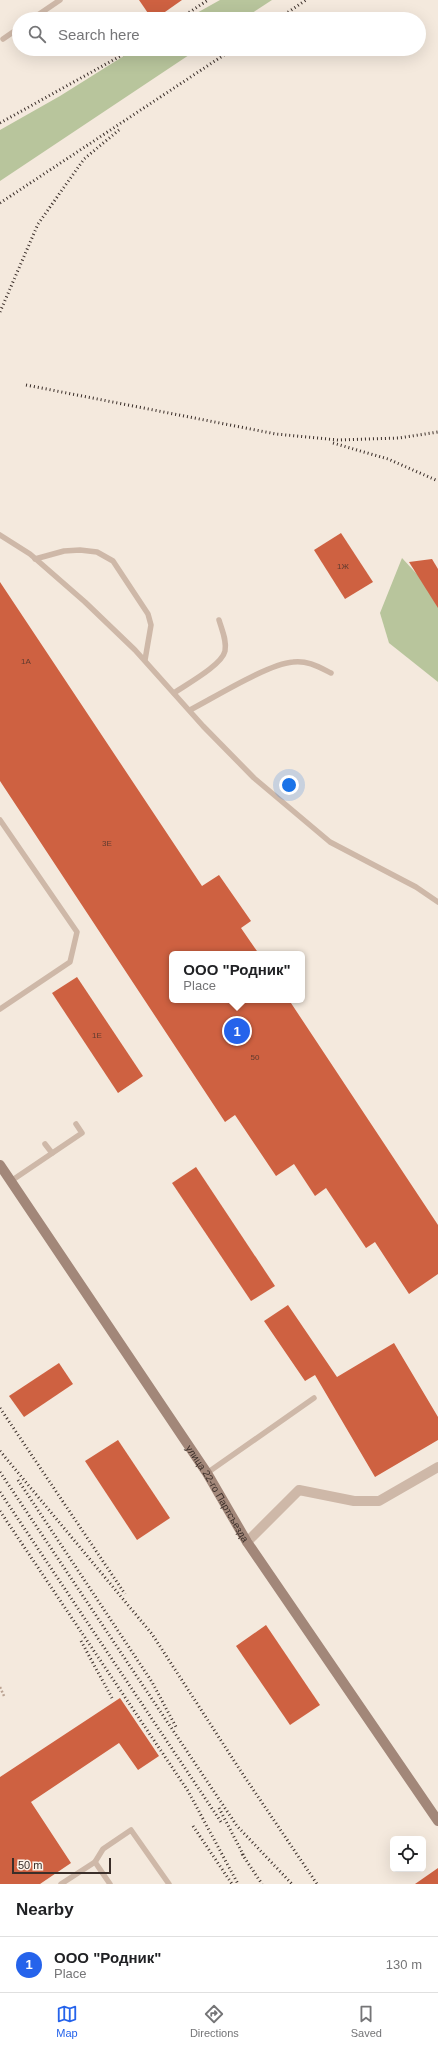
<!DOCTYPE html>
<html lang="en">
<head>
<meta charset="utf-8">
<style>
	:root { --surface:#fff; --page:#f6f6f6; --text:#202124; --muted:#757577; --line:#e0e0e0; --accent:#2563eb }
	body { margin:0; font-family:Arial,sans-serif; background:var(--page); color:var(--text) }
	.controls { position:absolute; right:12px; bottom:12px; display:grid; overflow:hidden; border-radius:6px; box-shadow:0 4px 16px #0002 }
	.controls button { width:36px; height:36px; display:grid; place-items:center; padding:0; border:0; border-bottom:1px solid var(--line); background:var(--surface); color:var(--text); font:20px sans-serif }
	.scale { position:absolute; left:12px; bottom:10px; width:99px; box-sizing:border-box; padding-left:4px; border:2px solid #3a2e29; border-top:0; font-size:11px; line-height:14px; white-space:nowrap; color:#3a2e29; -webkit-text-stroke:3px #fbf3ea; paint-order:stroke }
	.you { position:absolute; left:289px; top:785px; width:14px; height:14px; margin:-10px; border:3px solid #fff; border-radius:50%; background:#1a73e8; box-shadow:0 0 0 6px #1a73e833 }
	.badge { display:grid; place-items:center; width:26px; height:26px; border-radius:50%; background:var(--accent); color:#fff; font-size:13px; font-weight:700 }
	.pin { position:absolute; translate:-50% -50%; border:2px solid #fff; box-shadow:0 1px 4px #0006 }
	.popup { position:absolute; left:169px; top:951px; width:136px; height:52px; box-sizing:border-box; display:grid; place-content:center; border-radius:6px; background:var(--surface); filter:drop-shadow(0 1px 3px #0005); font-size:13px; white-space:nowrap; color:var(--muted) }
	.popup b { font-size:15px; color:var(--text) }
	.popup::after { content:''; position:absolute; left:50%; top:100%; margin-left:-8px; border:8px solid transparent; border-top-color:var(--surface) }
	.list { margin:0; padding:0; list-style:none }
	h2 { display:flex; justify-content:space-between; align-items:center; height:52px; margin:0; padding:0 16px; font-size:17px }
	h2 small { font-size:13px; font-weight:400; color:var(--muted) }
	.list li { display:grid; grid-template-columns:26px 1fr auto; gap:12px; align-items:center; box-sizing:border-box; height:56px; padding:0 16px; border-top:1px solid var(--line) }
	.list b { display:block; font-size:15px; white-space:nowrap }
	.list p { margin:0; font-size:13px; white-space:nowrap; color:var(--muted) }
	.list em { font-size:13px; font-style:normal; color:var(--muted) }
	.icon { flex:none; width:22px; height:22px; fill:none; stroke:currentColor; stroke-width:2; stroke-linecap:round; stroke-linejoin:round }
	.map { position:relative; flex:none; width:438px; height:1884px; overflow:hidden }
	.search { position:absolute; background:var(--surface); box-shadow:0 4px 16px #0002; left:12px; right:12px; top:12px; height:44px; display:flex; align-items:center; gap:10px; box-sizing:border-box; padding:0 14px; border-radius:22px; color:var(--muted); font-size:15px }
	.sheet { height:108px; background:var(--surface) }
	nav { display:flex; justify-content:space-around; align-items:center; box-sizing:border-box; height:56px; border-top:1px solid var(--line); background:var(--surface); font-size:11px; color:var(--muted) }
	nav a { display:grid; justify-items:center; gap:2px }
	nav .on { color:var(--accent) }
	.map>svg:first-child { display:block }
	.green { fill:#b8c59c }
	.building { fill:#ce6141 }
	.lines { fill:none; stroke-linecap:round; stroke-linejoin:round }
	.path { stroke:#baa292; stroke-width:2.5; stroke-dasharray:2 2; stroke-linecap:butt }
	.lane { stroke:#ceb8a8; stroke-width:5.5 }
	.street { stroke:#ceb8a8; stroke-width:10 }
	.secondary { stroke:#a28779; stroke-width:10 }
	.rail { stroke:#3a2e29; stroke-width:3; stroke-dasharray:1 3; stroke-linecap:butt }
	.labels { text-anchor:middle; stroke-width:4; stroke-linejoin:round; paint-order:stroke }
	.number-label { font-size:8px; fill:#5f3b2f }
	.street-label { font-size:10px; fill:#3a2e29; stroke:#fbf3ea }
</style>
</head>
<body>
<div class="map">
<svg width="438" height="1884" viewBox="0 0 438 1884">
	<rect width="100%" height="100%" fill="#f4e9dd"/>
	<g class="green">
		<path d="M220,0H272L243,19H186Z"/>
		<path d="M135,49H198L0,181V130L60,96Z"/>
		<path d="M402,558L438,597V682L389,643L380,613Z"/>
	</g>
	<g class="building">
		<path d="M139,0H182L155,19H152Z"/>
		<path d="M341,533L373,582L345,599L314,550Z"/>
		<path d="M432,559L438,569V608L409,562Z"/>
		<path d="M0,582L202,886L219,875L251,921L241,928L259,954H172V1000H289L438,1225V1274L409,1294L375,1242L366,1248L326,1188L315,1196L294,1164L276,1176L235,1115L225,1122L0,781Z"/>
		<path d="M77,977L143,1076L118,1093L52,993Z"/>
		<path d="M196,1167L275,1286L251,1301L172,1183Z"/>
		<path d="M288,1305L337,1377L394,1343L438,1417V1440L375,1477L315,1375L305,1381L264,1321Z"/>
		<path d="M59,1363L73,1384L24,1417L9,1396Z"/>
		<path d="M118,1440L170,1518L137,1540L85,1461Z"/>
		<path d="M266,1625L320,1705L290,1725L236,1646Z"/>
		<path d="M120,1698L159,1756L138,1770L119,1743L31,1802L71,1863L40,1884H0V1777Z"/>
		<path d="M438,1868V1884H415Z"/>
	</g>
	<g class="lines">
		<path class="path" d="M0,1687L4,1696"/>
		<g class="lane">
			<path d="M32,19L60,0"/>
			<path d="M3,39L19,28"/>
			<path d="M0,535L30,554L85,602L135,650L203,726L254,778L330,842L416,887L438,902"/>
			<path d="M35,559L64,551L80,550L97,552L113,561L148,614L151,625L145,660"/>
			<path d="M174,693C187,684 222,665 225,651C227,641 222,630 219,620"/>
			<path d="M190,710C215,697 268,664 293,662C307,660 319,667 331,673"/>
			<path d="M0,820L77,932L70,962L0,1009"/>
			<path d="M45,1144L52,1153"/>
			<path d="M11,1181L82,1133L76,1124"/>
			<path d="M207,1473L314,1398"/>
			<path d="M95,1862L103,1849L131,1830L169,1884"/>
			<path d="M61,1884L95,1862L110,1884"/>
		</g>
		<path class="street" d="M247,1542L299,1490L354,1501H379L438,1467"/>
		<path class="secondary" id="s1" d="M0,1165L207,1473L247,1542L438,1821"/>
		<g class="rail">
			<path d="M179,19L208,0"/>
			<path d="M278,19L306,0"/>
			<path d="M0,123L133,49"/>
			<path d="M0,203L233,49"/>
			<path d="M0,312L38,224L84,159L119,130"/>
			<path d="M26,385L276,434L338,440L399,438L438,432"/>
			<path d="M333,443L388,459L438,481"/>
			<path d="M0,1408L125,1594"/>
			<path d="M0,1451L152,1634L242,1773L317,1884"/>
			<path d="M0,1472L237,1826L292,1884"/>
			<path d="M18,1480L152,1682L176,1727"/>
			<path d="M0,1492L221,1822"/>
			<path d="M0,1511L188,1791L238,1884"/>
			<path d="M81,1641L112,1698"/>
			<path d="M219,1808L245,1858"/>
			<path d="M193,1826L232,1884"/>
			<path d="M242,1854L262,1884"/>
		</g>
	</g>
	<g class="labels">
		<g class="number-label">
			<text x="343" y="569">1Ж</text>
			<text x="26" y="664">1А</text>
			<text x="107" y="846">3Е</text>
			<text x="97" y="1038">1Е</text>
			<text x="255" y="1060">50</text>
		</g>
		<g class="street-label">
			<text dy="4" stroke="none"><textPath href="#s1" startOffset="394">улица 22-го Партсъезда</textPath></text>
		</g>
	</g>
</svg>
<div class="controls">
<button><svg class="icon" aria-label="locate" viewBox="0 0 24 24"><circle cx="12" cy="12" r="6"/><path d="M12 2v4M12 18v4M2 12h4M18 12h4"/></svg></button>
</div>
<div class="scale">50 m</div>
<div class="you"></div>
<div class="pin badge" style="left:237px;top:1031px">1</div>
<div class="popup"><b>ООО &quot;Родник&quot;</b>Place</div>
<div class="search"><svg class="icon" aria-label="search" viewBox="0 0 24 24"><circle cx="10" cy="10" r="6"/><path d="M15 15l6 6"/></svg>Search here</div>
</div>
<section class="sheet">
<h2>Nearby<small></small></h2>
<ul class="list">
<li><span class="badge">1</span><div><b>ООО &quot;Родник&quot;</b><p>Place</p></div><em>130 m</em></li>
</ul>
</section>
<nav>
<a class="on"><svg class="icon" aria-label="map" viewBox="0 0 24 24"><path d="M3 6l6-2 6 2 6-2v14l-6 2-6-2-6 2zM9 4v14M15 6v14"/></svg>Map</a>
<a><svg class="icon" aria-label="directions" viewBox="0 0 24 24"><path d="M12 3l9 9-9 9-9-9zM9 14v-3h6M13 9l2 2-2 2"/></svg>Directions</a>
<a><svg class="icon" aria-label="saved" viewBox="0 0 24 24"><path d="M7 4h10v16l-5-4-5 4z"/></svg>Saved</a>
</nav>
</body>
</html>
